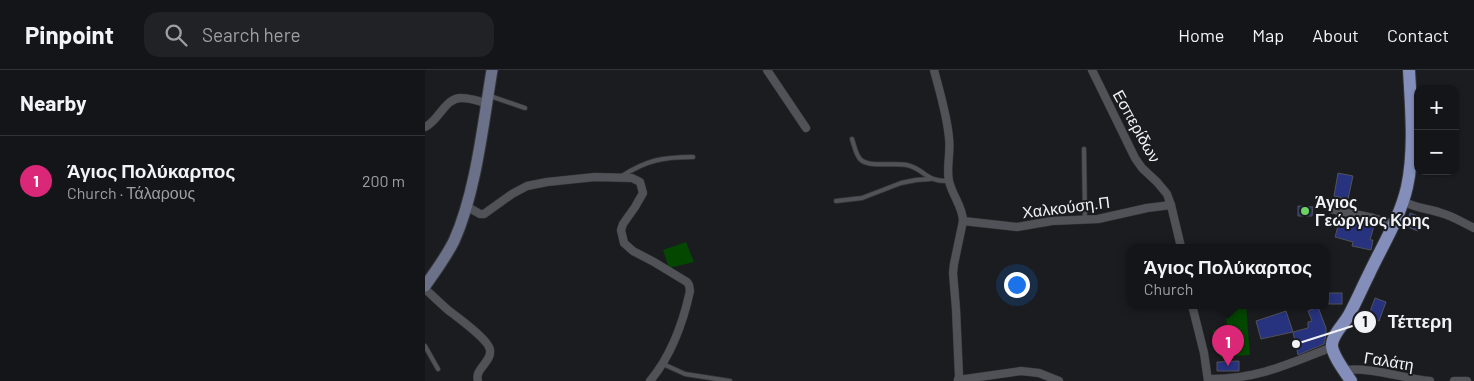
<!DOCTYPE html>
<html lang="en">
<head>
<meta charset="utf-8">
<style>
	:root { --surface:#141518; --page:#212225; --text:#f1f3f6; --muted:#9d9fa2; --line:#333437; --accent:#db2777 }
	body { margin:0; font-family:Barlow,sans-serif; background:var(--page); color:var(--text) }
	.controls { position:absolute; right:15px; top:15px; display:grid; overflow:hidden; border-radius:10px; box-shadow:0 1px 4px #0004 }
	.controls button { width:45px; height:45px; display:grid; place-items:center; padding:0; border:0; border-bottom:1px solid var(--line); background:var(--surface); color:var(--text); font:25px sans-serif }
	.you { position:absolute; left:591px; top:214px; width:18px; height:18px; margin:-12px; border:4px solid #fff; border-radius:50%; background:#1a73e8; box-shadow:0 0 0 8px #1a73e833 }
	.badge { display:grid; place-items:center; width:32px; height:32px; border-radius:50%; background:var(--accent); color:#fff; font-size:16px; font-weight:700 }
	.pin { position:absolute; translate:-50% -41px; filter:drop-shadow(0 1px 2px #0008) }
	.pin::after { content:''; position:absolute; top:26px; width:18px; height:15px; background:inherit; clip-path:polygon(0 0,100% 0,50% 100%) }
	.popup { position:absolute; left:702px; top:174px; width:202px; height:65px; box-sizing:border-box; display:grid; place-content:center; border-radius:10px; background:var(--surface); filter:drop-shadow(0 1px 4px #0005); font-size:16px; white-space:nowrap; color:var(--muted) }
	.popup b { font-size:19px; color:var(--text) }
	.popup::after { content:''; position:absolute; left:50%; top:100%; margin-left:-10px; border:10px solid transparent; border-top-color:var(--surface) }
	.list { margin:0; padding:0; list-style:none }
	h2 { display:flex; justify-content:space-between; align-items:center; height:65px; margin:0; padding:0 20px; font-size:21px }
	h2 small { font-size:16px; font-weight:400; color:var(--muted) }
	.list li { display:grid; grid-template-columns:32px 1fr auto; gap:15px; align-items:center; box-sizing:border-box; height:90px; padding:0 20px; border-top:1px solid var(--line) }
	.list b { display:block; font-size:19px; white-space:nowrap }
	.list p { margin:0; font-size:16px; white-space:nowrap; color:var(--muted) }
	.list em { font-size:16px; font-style:normal; color:var(--muted) }
	.icon { flex:none; width:28px; height:28px; fill:none; stroke:currentColor; stroke-width:2; stroke-linecap:round; stroke-linejoin:round }
	.map { position:relative; flex:none; width:1049px; height:311px; overflow:hidden }
	header { display:flex; align-items:center; gap:30px; box-sizing:border-box; height:70px; padding:0 25px; background:var(--surface); border-bottom:1px solid var(--line) }
	header strong { font-size:24px }
	nav { display:flex; gap:28px; margin-inline-start:auto; font-size:18px }
	.search { width:350px; height:45px; background:var(--page); display:flex; align-items:center; gap:12px; box-sizing:border-box; padding:0 18px; border-radius:15px; color:var(--muted); font-size:19px }
	main { display:flex }
	aside { flex:1; background:var(--surface) }
	.map>svg:first-child { display:block }
	.green { fill:#034701 }
	.building { fill:#28337f; stroke:#505257 }
	.lines { fill:none; stroke-linecap:round; stroke-linejoin:round }
	.service-casing { stroke:#353639; stroke-width:5.5 }
	.minor-casing { stroke:#353639; stroke-width:9 }
	.secondary-casing { stroke:#353639; stroke-width:13 }
	.primary-casing { stroke:#353639; stroke-width:14 }
	.service { stroke:#515258; stroke-width:4 }
	.minor { stroke:#515258; stroke-width:8 }
	.secondary { stroke:#6a7189; stroke-width:11 }
	.primary { stroke:#838fba; stroke-width:12 }
	.poi-dot { fill:#6bd363; stroke:#1a1c20; stroke-width:2 }
	.labels { text-anchor:middle; stroke-width:4; stroke-linejoin:round; paint-order:stroke }
	.street-label { font-size:16px; fill:#f2f3f6; stroke:#1a1c20 }
	.poi-label { font-size:16px; font-weight:bold; fill:#f2f3f6; stroke:#1a1c20; text-anchor:start }
	.leader { fill:none; stroke:#f2f3f6; stroke-width:2 }
	.callout-dot { fill:#f2f3f6; stroke:#1a1c20; stroke-width:2 }
	.mark-label { font-size:15px; text-anchor:middle; font-weight:bold; fill:#111 }
	.callout-label { font-size:18px; text-anchor:middle; font-weight:bold; fill:#f2f3f6; stroke:#1a1c20; stroke-width:4; stroke-linejoin:round; paint-order:stroke }
</style>
</head>
<body>
<header>
<strong>Pinpoint</strong>
<div class="search"><svg class="icon" aria-label="search" viewBox="0 0 24 24"><circle cx="10" cy="10" r="6"/><path d="M15 15l6 6"/></svg>Search here</div>
<nav><a>Home</a><a>Map</a><a>About</a><a>Contact</a></nav>
</header>
<main>
<aside>
<h2>Nearby<small></small></h2>
<ul class="list">
<li><span class="badge">1</span><div><b>Άγιος Πολύκαρπος</b><p>Church · Τάλαρους</p></div><em>200 m</em></li>
</ul>
</aside>
<div class="map">
<svg width="1049" height="311" viewBox="0 0 1049 311">
	<rect width="100%" height="100%" fill="#1a1c20"/>
	<g class="green">
		<path d="M261,172L269,192L244,198L238,180Z"/>
		<path d="M807,235H821L825,285L795,287L794,276H790L788,260L802,258L801,241H807Z"/>
	</g>
	<g class="building">
		<path d="M913,103L928,106L923,129L909,126Z"/>
		<path d="M873,136L888,137L887,146H873Z"/>
		<path d="M985,143L998,148L993,161L980,156Z"/>
		<path d="M915,149L934,154L935,152L949,156L945,170H948L946,180L927,176L928,172L910,167Z"/>
		<rect x="904" y="223" width="13" height="11"/>
		<path d="M950,228L961,232L954,251L943,247Z"/>
		<path d="M893,237L901,258V265L899,274L873,285L868,262L883,258V252L887,251L883,241Z"/>
		<path d="M861,241L868,262L836,269L831,251Z"/>
		<path d="M814,291V301H792V292Z"/>
	</g>
	<g class="lines">
		<g class="service-casing">
			<g id="service">
				<path d="M65,26L100,38"/>
				<path d="M427,69C429,75 431,86 436,90C446,98 470,92 482,95C500,99 500,112 524,111"/>
				<path d="M659,79L660,149"/>
				<path d="M197,106C222,90 238,87 268,87"/>
				<path d="M411,131L437,128L476,113L491,110L505,109"/>
				<path d="M0,276L13,299"/>
				<path d="M238,294L260,304L305,311"/>
			</g>
		</g>
		<g class="minor-casing">
			<g id="minor">
				<path d="M342,0L381,58"/>
				<path d="M509,0C515,23 522,45 524,68C526,83 521,97 524,111C527,125 538,137 538,151L529,194L528,203L531,239L534,306L533,311"/>
				<path d="M667,0L710,88L717,98L732,112L742,124L746,135L756,177"/>
				<path d="M0,57C14,51 20,27 37,28C45,28 53,31 61,33"/>
				<path d="M978,131C992,139 1002,138 1016,143C1028,146 1038,153 1049,158"/>
				<path d="M41,136L55,144H59L87,124L102,116L122,112L170,107L207,108L215,112L218,123L210,137L198,154L196,160L199,173L208,181L229,192L262,212L264,215L265,221C258,253 246,286 225,311"/>
				<path d="M906,139L948,148L968,154"/>
				<path d="M538,151L592,157L627,151L673,149L722,138L746,135"/>
				<path d="M0,219C8,226 15,233 23,240C32,247 64,270 65,280C67,292 49,299 53,311"/>
				<path d="M767,235L779,283L783,311"/>
				<path d="M919,300C948,297 976,308 1005,311"/>
				<path d="M783,309C830,310 864,294 907,277"/>
				<path d="M533,310L596,301L614,303L634,311"/>
				<path d="M1029,311H1042"/>
			</g>
		</g>
		<g class="secondary-casing">
			<path id="secondary" d="M0,216C10,202 21,187 29,171C51,122 58,54 67,0"/>
		</g>
		<g class="primary-casing">
			<path id="primary" d="M926,311C921,303 906,284 907,274C908,264 919,254 924,245C931,232 937,218 944,204C957,176 975,148 982,117C990,80 986,38 984,0"/>
		</g>
		<use href="#service" class="service"/>
		<use href="#minor" class="minor"/>
		<use href="#secondary" class="secondary"/>
		<use href="#primary" class="primary"/>
	</g>
	<circle class="poi-dot" cx="880" cy="141" r="5"/>
	<g class="labels">
		<g class="street-label">
			<text transform="translate(712 56) rotate(61)" y="6">Εσπερίδων</text>
			<text transform="translate(641 137) rotate(-7)" y="6">Χαλκούση.Π</text>
			<text transform="translate(964 291) rotate(9)" y="6">Γαλάτη</text>
		</g>
		<g class="poi-label">
			<text x="890" y="138">Άγιος<tspan x="890" dy="18">Γεώργιος Κρης</tspan></text>
		</g>
	</g>
	<path class="leader" d="M871 274L940 252"/>
	<g class="callout-dot">
		<circle cx="871" cy="274" r="5"/>
		<circle cx="940" cy="252" r="12"/>
	</g>
	<g class="mark-label">
		<text x="940" y="257">1</text>
	</g>
	<g class="callout-label">
		<text x="995" y="258">Τέττερη</text>
	</g>
</svg>
<div class="controls">
<button>+</button>
<button>−</button>
</div>
<div class="you"></div>
<div class="pin badge" style="left:803px;top:296px">1</div>
<div class="popup"><b>Άγιος Πολύκαρπος</b>Church</div>
</div>
</main>
</body>
</html>
